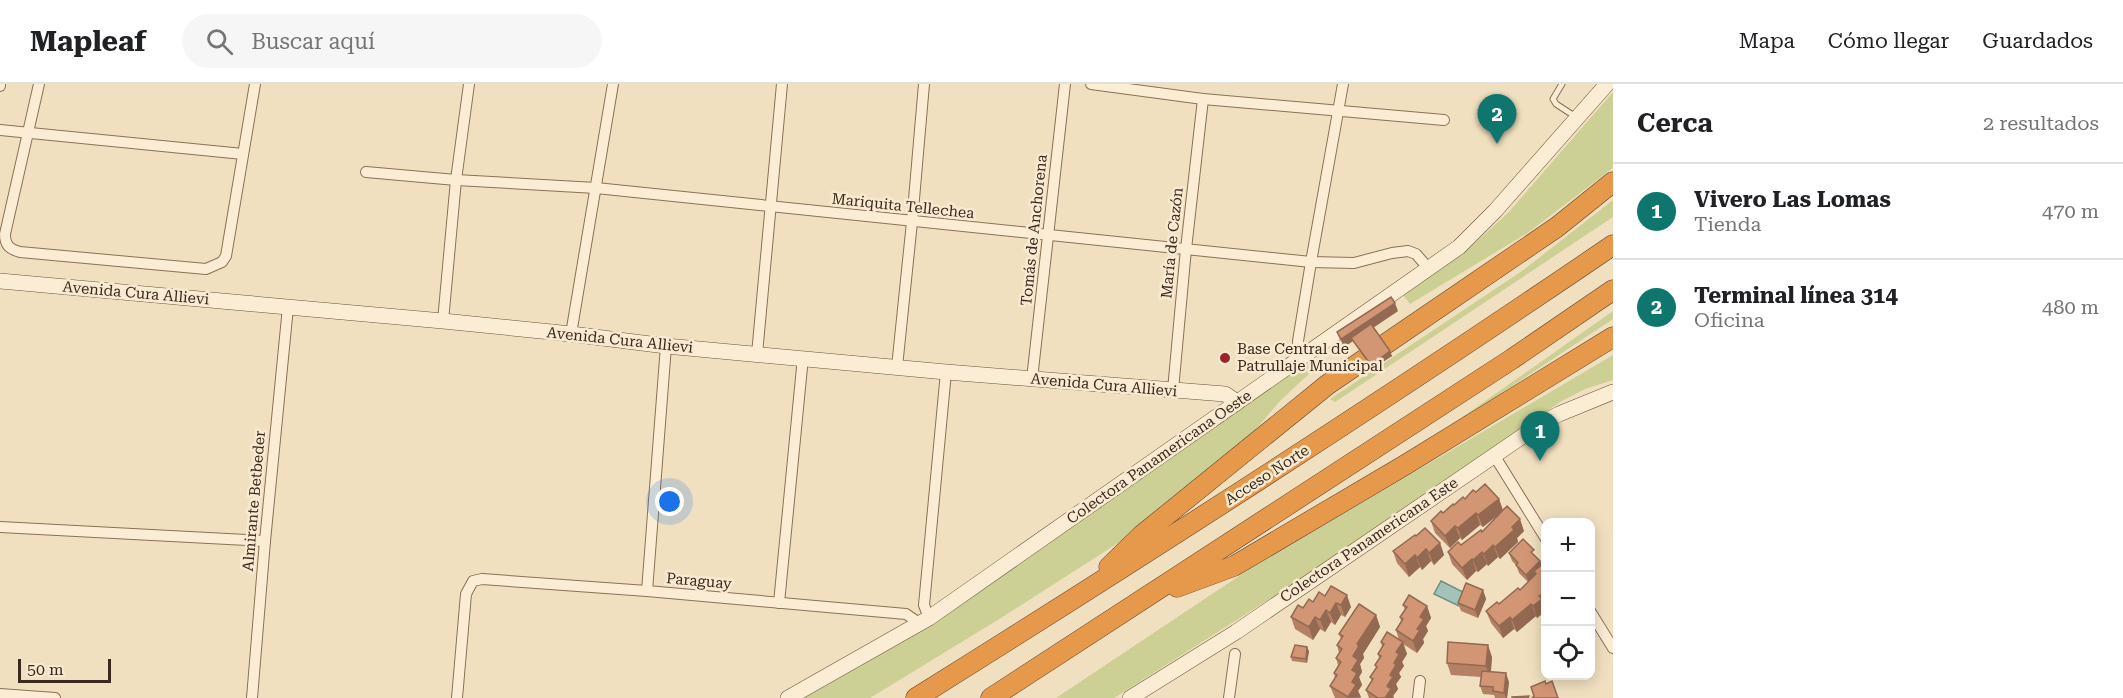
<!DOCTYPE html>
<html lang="es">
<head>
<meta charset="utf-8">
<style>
	:root { --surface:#fff; --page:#f6f6f6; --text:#202124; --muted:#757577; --line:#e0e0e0; --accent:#0f766e }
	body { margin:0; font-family:"Roboto Serif",serif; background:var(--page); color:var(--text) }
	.controls { position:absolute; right:18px; bottom:18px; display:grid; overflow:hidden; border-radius:12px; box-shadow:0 3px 15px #0003 }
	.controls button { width:54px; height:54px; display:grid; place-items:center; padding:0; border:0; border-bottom:2px solid var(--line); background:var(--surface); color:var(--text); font:30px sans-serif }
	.scale { position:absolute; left:18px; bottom:15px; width:93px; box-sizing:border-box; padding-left:6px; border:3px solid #3a291c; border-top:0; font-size:16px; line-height:21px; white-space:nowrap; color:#3a291c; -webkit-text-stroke:4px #f8ead1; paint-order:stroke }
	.you { position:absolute; left:670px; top:418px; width:21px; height:21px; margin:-15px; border:4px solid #fff; border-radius:50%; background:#1a73e8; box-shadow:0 0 0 9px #1a73e833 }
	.badge { display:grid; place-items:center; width:39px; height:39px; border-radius:50%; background:var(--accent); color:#fff; font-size:20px; font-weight:700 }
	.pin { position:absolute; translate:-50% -50px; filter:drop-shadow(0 2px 3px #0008) }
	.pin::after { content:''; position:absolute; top:32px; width:21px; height:18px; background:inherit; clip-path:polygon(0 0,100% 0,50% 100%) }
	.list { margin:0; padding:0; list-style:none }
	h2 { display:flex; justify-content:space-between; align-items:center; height:78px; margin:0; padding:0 24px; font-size:26px }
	h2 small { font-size:20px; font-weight:400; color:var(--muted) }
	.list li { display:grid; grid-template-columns:39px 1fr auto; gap:18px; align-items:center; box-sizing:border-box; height:96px; padding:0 24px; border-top:2px solid var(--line) }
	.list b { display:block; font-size:22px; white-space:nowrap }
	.list p { margin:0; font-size:20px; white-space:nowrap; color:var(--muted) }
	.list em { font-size:20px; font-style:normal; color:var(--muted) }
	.icon { flex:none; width:33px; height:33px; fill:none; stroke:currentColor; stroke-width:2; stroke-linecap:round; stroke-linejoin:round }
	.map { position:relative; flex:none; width:1613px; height:614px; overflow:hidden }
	header { display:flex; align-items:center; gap:36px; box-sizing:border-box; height:84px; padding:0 30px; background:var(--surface); border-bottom:2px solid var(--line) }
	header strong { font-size:28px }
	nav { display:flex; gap:33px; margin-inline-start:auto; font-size:21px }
	.search { width:420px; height:54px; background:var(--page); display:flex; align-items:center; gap:15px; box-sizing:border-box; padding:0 21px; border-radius:33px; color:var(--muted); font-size:22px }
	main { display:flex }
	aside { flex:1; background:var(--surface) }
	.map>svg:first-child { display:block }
	.green { fill:#ccd094 }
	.water { fill:#a4c3b8; stroke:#6a9185; stroke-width:1.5 }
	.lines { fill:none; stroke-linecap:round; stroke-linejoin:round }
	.lane-casing { stroke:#8b7057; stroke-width:7 }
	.street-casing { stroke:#8b7057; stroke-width:12 }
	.secondary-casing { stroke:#6d513a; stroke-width:16 }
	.highway-casing { stroke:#593e2c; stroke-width:21 }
	.lane { stroke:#fbedd4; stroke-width:5 }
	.street { stroke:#fbedd4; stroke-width:10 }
	.secondary { stroke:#fbedd4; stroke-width:15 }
	.highway { stroke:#e6994b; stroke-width:20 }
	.wall { fill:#b58164 }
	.shaded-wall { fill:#936951 }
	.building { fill:#d29674; stroke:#936951; stroke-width:1.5 }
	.poi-dot { fill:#9f232a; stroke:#f8ead1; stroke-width:2 }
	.labels { text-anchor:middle; stroke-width:5; stroke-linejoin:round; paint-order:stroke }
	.street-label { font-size:15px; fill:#3a291c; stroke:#f8ead1 }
	.poi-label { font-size:15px; fill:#3a291c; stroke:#f8ead1; text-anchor:start }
</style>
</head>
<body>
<header>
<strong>Mapleaf</strong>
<div class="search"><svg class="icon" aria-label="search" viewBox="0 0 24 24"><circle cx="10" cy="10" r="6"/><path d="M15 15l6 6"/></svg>Buscar aquí</div>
<nav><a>Mapa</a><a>Cómo llegar</a><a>Guardados</a></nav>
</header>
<main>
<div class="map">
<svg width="1613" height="614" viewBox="0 0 1613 614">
	<rect width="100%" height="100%" fill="#f1e0c0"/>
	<g class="green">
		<path d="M1613,8V84L1529,148L1410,220L1403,211L1467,166L1508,129Z"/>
		<path d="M1613,116V133L1335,318L1330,315L1522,187Z"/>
		<path d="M1613,227V235L1403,375Z"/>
		<path d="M1613,271V296L1585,305L1560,318L1290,502L1114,614H1056L1248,486Z"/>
		<path d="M1305,276L1311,288L1279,318L1253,349L1157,434L1001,534L870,614H798Z"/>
	</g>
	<path class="water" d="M1441,497L1465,509L1459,522L1434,510Z"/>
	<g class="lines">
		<g class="lane-casing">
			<path id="lane" d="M1562,0L1553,15L1556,20L1576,33"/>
		</g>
		<g class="street-casing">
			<g id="street">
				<path d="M39,0L5,150C5,161 9,165 20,168L206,185L222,178L226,172L255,0"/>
				<path d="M1091,0L1203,15L1444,36"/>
				<path d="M0,2V0"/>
				<path d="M0,46L243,70"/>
				<path d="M366,88L456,96L596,104L1311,178L1354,179L1392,169L1408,167L1416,170L1429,185"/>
				<path d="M443,237L456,96L469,0"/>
				<path d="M571,250L613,0"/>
				<path d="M757,270L782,0"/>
				<path d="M1299,273L1298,257L1311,178L1343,0"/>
				<path d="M897,283L912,138L924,0"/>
				<path d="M1032,295L1065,0"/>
				<path d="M1173,306L1186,165L1203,15"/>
				<path d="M1494,371L1546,455"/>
				<path d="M0,443L265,457"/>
				<path d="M647,507L666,262"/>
				<path d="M779,519L803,273"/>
				<path d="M1590,527L1613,564"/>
				<path d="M929,534L924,521L946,288"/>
				<path d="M0,610L55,614"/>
				<path d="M252,614L265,457L288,223"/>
				<path d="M457,614L466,510L473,497L482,495L647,507L906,530L919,539"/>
				<path d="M1229,614L1235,570"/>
				<path d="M1418,614L1420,597"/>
			</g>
		</g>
		<g class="secondary-casing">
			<g id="secondary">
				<path d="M0,197L443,237L571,250L666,262L946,288L1225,310L1237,318"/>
				<path d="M788,614L929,534L1459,163L1495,127L1607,0"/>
				<path d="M1130,614L1236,548L1542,339L1559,330L1613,308"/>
			</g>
		</g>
		<g class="highway-casing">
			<g id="highway">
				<path d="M1384,261L1557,143L1613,98"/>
				<path d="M1109,483L1142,451L1327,301L1365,275"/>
				<path d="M1177,503L1234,482L1405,381L1613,253"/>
				<path d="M916,614C1151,467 1384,317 1613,161"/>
				<path d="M991,614L1512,275L1613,206"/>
			</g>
		</g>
		<use href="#lane" class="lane"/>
		<use href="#street" class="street"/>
		<use href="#secondary" class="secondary"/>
		<use href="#highway" class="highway"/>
	</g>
	<g class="wall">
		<path d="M1398,227L1373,244L1392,272L1372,285L1353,257L1344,263L1340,256L1337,248Z"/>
		<path d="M1476,408L1499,415L1503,426L1524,447L1517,454L1518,458L1500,475L1498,473L1488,482L1487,480L1478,488L1476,487L1467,496L1452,480L1448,468L1482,448L1500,429L1483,443L1480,441L1462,456L1460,454L1450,464L1435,449L1431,437Z"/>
		<path d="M1416,452L1440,459L1444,471L1434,481L1431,477L1422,486L1420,483L1409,493L1397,479L1393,467Z"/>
		<path d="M1509,469L1536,473L1540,477L1542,481L1545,523L1537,534L1536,532L1517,548L1514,545L1503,554L1491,539L1486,527L1520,506L1528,498L1519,489L1516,481L1512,477Z"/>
		<path d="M1483,506L1486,515L1478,534L1461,527L1458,519Z"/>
		<path d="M1325,512L1351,523L1345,533L1341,531L1335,541L1331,538L1325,548L1320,545L1313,556L1295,545L1291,533L1313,518Z"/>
		<path d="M1403,521L1427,522L1431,534L1426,542L1428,547L1423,555L1424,559L1417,569L1403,560L1407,570L1402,578L1404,582L1399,589L1401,593L1396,600L1398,605L1393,612L1394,614H1369L1366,606L1372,597L1370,593L1376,584L1375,581L1379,574L1378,570L1382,563L1381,558L1399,556L1396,546L1401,537L1400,533L1405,526Z"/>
		<path d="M1376,531L1380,543L1363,570L1364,574L1360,580L1362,588L1359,593L1362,601L1358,607L1361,613L1360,614H1335L1330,602L1335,594L1334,589L1338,581L1336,574L1339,569L1337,561L1341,555L1339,550Z"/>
		<path d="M1309,567L1307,579L1292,577L1291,573Z"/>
		<path d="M1492,573L1491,588L1509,598L1507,614H1495L1494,611L1483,610L1480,602L1481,593L1451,591L1447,579Z"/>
	</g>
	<g class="shaded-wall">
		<path d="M1395,219L1398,227L1353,257L1351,254L1353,257L1344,263L1341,255Z"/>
		<path d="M1390,267L1392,272L1372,285L1371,281Z"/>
		<path d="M1499,415L1503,427L1483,443L1478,431Z"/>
		<path d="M1476,429L1480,441L1462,456L1458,444Z"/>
		<path d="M1520,435L1524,447L1517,454L1518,458L1500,475L1495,463L1512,443Z"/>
		<path d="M1455,442L1460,454L1450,464L1445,452Z"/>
		<path d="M1440,459L1444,471L1434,481L1429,469Z"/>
		<path d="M1493,461L1498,473L1488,482L1484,470Z"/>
		<path d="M1426,465L1431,477L1422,486L1417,474Z"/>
		<path d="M1482,468L1487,480L1478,488L1473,476Z"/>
		<path d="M1415,471L1420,483L1409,493L1405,480Z"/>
		<path d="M1472,475L1476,487L1467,496L1462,484Z"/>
		<path d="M1540,477L1543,485L1534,487L1536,492L1529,499L1526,491Z"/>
		<path d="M1483,506L1486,515L1478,534L1475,526Z"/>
		<path d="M1545,507V528L1537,534L1533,522L1539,512Z"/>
		<path d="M1347,511L1351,523L1345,533L1341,521Z"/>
		<path d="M1336,519L1341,531L1335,541L1330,529Z"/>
		<path d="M1531,520L1536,532L1517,548L1512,536Z"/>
		<path d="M1427,522L1431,534L1426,542L1428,547L1423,555L1424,559L1417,569L1413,557L1420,533Z"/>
		<path d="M1326,526L1331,538L1325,548L1320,536Z"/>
		<path d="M1376,531L1380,543L1363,570L1364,574L1360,580L1362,588L1359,593L1362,601L1358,607L1361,613L1349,614L1352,598L1353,572L1357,560Z"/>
		<path d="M1315,533L1320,545L1313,556L1309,543Z"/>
		<path d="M1510,533L1514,545L1503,554L1499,542Z"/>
		<path d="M1403,558L1407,570L1402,578L1404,582L1399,589L1401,593L1396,600L1398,605L1393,612L1394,614H1385L1396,568Z"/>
		<path d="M1488,561L1492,573L1490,594L1486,582Z"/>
		<path d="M1307,563L1309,567L1307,579L1306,575Z"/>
		<path d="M1506,589L1509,598L1507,614H1506L1504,609Z"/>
	</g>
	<g class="building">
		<path d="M1391,213L1395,219L1341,255L1337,248Z"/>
		<path d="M1371,240L1390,267L1371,281L1351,254Z"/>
		<path d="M1485,400L1499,415L1478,431L1476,429L1458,444L1455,442L1445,452L1431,437L1441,427L1443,429L1453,420L1454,421L1463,413L1465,415L1473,406L1476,408Z"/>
		<path d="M1507,422L1520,435L1512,443L1514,446L1495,463L1493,461L1484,470L1482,468L1473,476L1472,475L1462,484L1448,468L1458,458L1461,461L1481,446L1482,448Z"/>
		<path d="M1425,444L1440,459L1429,469L1426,465L1417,474L1415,471L1405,480L1393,467L1415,451L1416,452Z"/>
		<path d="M1523,455L1534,466L1531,468L1540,477L1526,491L1516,481L1518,479L1509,469Z"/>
		<path d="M1545,478V507L1539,512L1542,515L1533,522L1531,520L1512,536L1510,533L1499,542L1486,527L1497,518L1499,520L1518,504L1520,506L1536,490L1534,487Z"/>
		<path d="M1466,499L1483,506L1475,526L1458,519Z"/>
		<path d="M1331,502L1347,511L1341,521L1336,519L1330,529L1326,526L1320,536L1315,533L1309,543L1291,533L1298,521L1303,524L1309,515L1313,518L1319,508L1325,512Z"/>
		<path d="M1409,511L1427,522L1420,533L1424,535L1417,545L1420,546L1413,557L1396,546L1403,535L1400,533L1407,523L1403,521Z"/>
		<path d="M1359,520L1376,531L1357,560L1359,562L1353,572L1358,576L1352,586L1357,589L1352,598L1356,601L1348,613L1330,602L1337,591L1334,589L1341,578L1336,574L1342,565L1337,561L1343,552L1339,550Z"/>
		<path d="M1387,548L1403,558L1396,568L1399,570L1394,579L1396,581L1390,591L1393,593L1387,602L1391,605L1385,614H1378L1366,606L1373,595L1370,593L1377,583L1375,581L1381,572L1378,570L1384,560L1381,558Z"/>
		<path d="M1448,558L1488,561L1486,582L1447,579Z"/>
		<path d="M1295,561L1307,563L1306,575L1291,573Z"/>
		<path d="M1482,587L1506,589L1504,609L1493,607V603L1480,602Z"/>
		<path d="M1545,597L1546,600L1552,597L1558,614H1532L1534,612L1531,603Z"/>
		<path d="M1529,612L1528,614H1512V613Z"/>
	</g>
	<circle class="poi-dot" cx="1225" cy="274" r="6"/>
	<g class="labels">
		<g class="street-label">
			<text transform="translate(903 122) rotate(6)" y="5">Mariquita Tellechea</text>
			<text transform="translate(1034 146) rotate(-84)" y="5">Tomás de Anchorena</text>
			<text transform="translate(1172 159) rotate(-84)" y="5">María de Cazón</text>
			<text transform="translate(136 209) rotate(5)" y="5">Avenida Cura Allievi</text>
			<text transform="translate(620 256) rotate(6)" y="5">Avenida Cura Allievi</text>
			<text transform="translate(1104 301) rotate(5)" y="5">Avenida Cura Allievi</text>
			<text transform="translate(1159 373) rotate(-35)" y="5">Colectora Panamericana Oeste</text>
			<text transform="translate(1267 391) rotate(-33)" y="5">Acceso Norte</text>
			<text transform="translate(254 417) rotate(-85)" y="5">Almirante Betbeder</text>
			<text transform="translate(1369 456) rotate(-34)" y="5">Colectora Panamericana Este</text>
			<text transform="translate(699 497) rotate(5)" y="5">Paraguay</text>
		</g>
		<g class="poi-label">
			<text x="1237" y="270">Base Central de<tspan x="1237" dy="17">Patrullaje Municipal</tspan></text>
		</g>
	</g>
</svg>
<div class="controls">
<button>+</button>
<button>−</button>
<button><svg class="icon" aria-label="locate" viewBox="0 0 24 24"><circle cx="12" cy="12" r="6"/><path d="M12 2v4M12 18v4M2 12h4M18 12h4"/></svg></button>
</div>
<div class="scale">50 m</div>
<div class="you"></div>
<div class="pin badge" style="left:1540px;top:377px">1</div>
<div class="pin badge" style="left:1497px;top:60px">2</div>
</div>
<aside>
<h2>Cerca<small>2 resultados</small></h2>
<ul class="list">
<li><span class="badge">1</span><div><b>Vivero Las Lomas</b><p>Tienda</p></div><em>470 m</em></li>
<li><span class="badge">2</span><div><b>Terminal línea 314</b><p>Oficina</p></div><em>480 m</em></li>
</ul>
</aside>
</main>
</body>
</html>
